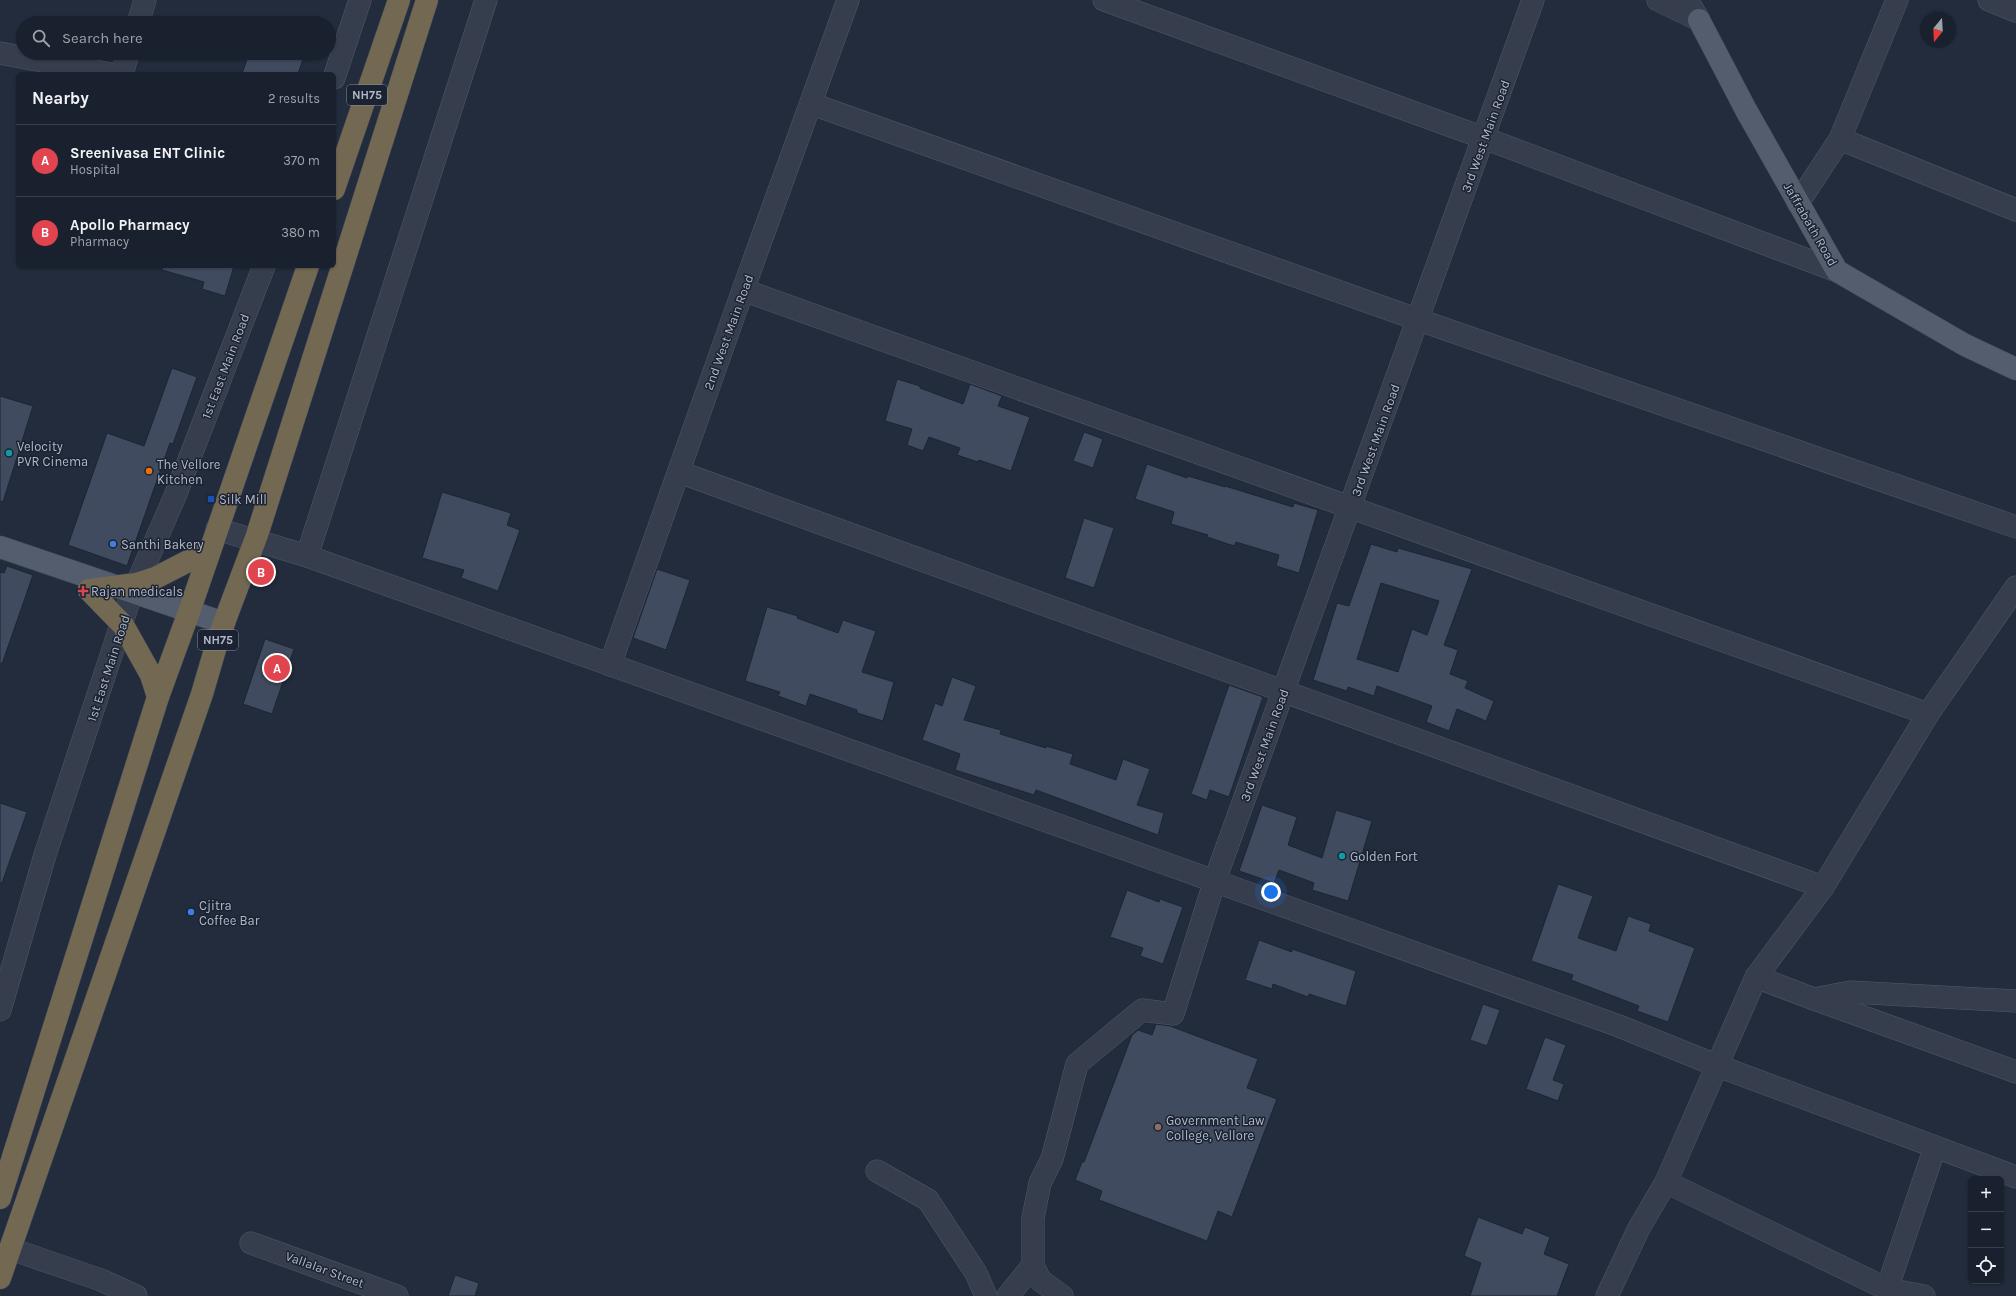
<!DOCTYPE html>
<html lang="en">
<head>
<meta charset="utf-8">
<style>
	:root { --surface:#1a212e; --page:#272e3a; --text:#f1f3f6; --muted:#9fa3aa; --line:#383e4a; --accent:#81aafd }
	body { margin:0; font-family:Karla,sans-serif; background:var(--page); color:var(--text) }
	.controls { position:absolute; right:12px; bottom:12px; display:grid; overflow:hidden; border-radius:6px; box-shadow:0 1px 3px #0004 }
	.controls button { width:36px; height:36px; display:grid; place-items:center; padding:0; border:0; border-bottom:1px solid var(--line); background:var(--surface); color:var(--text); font:20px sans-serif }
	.compass { position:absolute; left:1920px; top:12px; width:36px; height:36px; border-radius:50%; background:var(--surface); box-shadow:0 1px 3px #0004; rotate:198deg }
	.you { position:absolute; left:1271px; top:892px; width:14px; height:14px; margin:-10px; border:3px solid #fff; border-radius:50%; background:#1a73e8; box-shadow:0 0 0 6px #1a73e833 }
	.badge { display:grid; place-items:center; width:26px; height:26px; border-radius:50%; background:var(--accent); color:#fff; font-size:13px; font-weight:700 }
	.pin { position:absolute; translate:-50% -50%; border:2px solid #fff; box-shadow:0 1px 4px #0006 }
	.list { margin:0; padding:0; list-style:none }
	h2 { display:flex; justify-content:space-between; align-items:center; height:52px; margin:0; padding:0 16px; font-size:17px }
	h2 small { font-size:13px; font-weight:400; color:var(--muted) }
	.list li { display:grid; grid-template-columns:26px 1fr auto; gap:12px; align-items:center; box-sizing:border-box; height:72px; padding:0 16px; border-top:1px solid var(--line) }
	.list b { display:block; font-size:15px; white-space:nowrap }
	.list p { margin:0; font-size:13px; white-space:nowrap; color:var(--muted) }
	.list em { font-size:13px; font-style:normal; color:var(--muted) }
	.icon { flex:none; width:22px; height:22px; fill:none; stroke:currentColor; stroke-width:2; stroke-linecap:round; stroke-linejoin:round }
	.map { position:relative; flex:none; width:2016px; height:1296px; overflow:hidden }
	.search { position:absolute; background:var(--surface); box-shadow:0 1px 3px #0004; left:16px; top:16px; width:320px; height:44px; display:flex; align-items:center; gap:10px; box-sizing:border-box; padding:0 14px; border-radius:22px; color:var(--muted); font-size:15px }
	.panel { position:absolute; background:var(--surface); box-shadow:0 1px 3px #0004; left:16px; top:72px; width:320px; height:196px; border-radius:6px }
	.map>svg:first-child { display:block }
	.building { fill:#404b5f; stroke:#1d2534; fill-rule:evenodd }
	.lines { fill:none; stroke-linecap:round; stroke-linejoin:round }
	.minor-casing { stroke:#515968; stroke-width:23 }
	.major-casing { stroke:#3f4756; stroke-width:23 }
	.highway-casing { stroke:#414958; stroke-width:23 }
	.minor { stroke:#363e4d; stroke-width:22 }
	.major { stroke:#535d6d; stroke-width:22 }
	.highway { stroke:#736852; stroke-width:22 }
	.culture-dot { fill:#0f9aa8; stroke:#1b2332; stroke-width:1.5 }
	.food-dot { fill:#e8710a; stroke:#1b2332; stroke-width:1.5 }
	.transit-dot { fill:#1a4fb4; stroke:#1b2332; stroke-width:1.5 }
	.shop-dot { fill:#3f7fe0; stroke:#1b2332; stroke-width:1.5 }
	.health-dot { fill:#e0444e; stroke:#1b2332; stroke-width:1.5 }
	.education-dot { fill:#8d6e63; stroke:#1b2332; stroke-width:1.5 }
	.labels { text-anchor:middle; stroke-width:3; stroke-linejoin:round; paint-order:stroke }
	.shield { fill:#1b2332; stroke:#848c9c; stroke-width:1 }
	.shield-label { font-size:12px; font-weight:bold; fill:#b1b9c9 }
	.street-label { font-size:13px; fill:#b1b9c9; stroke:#1b2332 }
	.poi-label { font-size:13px; fill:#b1b9c9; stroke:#1b2332; text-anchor:start }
</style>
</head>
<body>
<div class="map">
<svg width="2016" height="1296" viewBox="0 0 2016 1296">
	<rect width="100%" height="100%" fill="#222c3d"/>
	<g class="building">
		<path d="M249,53H305L298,74H242Z"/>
		<path d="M163,266H234L225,296L202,289L204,282L162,270Z"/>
		<path d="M172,368L197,377L173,444L170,443L127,566L68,545L107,433L144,446Z"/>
		<path d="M897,379L920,386V388L963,404L970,384L1002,396L998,406L1030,417L1011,471L979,460L978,462L957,455L960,448L929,437L923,451L907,445L912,429L885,421Z"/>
		<path d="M0,396L33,406L3,502L0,501Z"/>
		<path d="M1084,432L1103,439L1093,468L1073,461Z"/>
		<path d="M1147,464L1187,478L1188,476L1225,487V486L1293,507L1294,503L1318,510L1299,573L1276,566L1279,555L1236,542L1234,546L1207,537L1208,535L1171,524L1174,512L1135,499Z"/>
		<path d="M442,492L511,513L507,525L520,530L498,591L461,578L464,570L422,558Z"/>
		<path d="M1084,518L1114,528L1094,588L1065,578Z"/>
		<path d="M1371,544L1397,552L1398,548L1472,569L1444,645L1458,650L1450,674L1468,681L1465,688L1494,701L1486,721L1457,709L1449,731L1426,722L1432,706L1377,686L1374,696L1348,687L1347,691L1313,680L1337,603L1349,606ZM1381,583L1439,601L1427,635L1412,629L1398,672L1357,659Z"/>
		<path d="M7,566L33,575L2,664L0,663V572L4,573Z"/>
		<path d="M657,569L690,580L666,650L633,638Z"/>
		<path d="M767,607L798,616L797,618L838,633L843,620L876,631L862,672L894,682L883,721L857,713V710L810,694L806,706L778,696L780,692L745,681Z"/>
		<path d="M265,639L294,649L272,714L243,704Z"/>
		<path d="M952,677L976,686L964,720L1001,730L1000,734L1046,748V746L1073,754L1070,764L1116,780L1123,759L1150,769L1137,805L1164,813L1158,835L1036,790L1034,795L955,770L960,754L922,740L935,703L942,706Z"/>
		<path d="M1229,685L1263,697L1229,797L1210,790L1207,800L1191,794Z"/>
		<path d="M0,803L27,812L2,883H0Z"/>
		<path d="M1262,805L1297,817L1288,845L1322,858L1336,810L1372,821L1348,901L1312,890L1314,883L1279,870L1274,883L1239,871Z"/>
		<path d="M1558,884L1593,896L1578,938L1616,951L1628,916L1651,924L1649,931L1695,948L1668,1022L1637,1011L1639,1006L1571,980L1573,975L1531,961Z"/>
		<path d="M1127,890L1159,902L1160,899L1183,907L1163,964L1140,956L1143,948L1110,937Z"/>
		<path d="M1259,940L1292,952V949L1356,971L1346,1006L1309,994L1308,997L1273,984L1272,989L1245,980Z"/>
		<path d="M1483,1004L1500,1010L1487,1046L1470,1040Z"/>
		<path d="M1156,1024L1170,1026L1258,1059L1247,1088L1277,1099L1232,1217L1218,1211L1207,1241L1099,1200L1102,1191L1075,1180L1082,1162H1084L1132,1035L1138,1030L1152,1035Z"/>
		<path d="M1545,1037L1566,1045L1553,1080L1564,1084L1558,1101L1526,1089Z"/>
		<path d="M1478,1217L1522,1234L1525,1227L1550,1237L1544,1254L1569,1264L1557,1296H1470L1481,1263L1464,1256Z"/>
		<path d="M455,1275L479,1283L475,1296H448Z"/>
	</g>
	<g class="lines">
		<g class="minor-casing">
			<g id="minor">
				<path d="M1104,0L1484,138L1837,271"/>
				<path d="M1658,0L1699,20L1687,0"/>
				<path d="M1989,0L2016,11"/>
				<path d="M138,23L145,0"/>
				<path d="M0,53L111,74"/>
				<path d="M122,74L128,53"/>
				<path d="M334,78L360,0"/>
				<path d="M812,104L1419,320L2016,527"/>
				<path d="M1840,139L2016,210"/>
				<path d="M1798,203L1840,139L1897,0"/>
				<path d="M743,290L1928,714"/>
				<path d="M679,472L1823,887"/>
				<path d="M217,529L307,556L1619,1026L1718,1066L2016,1177"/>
				<path d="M307,556L486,0"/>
				<path d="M610,665L743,290L848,0"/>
				<path d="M1756,977L1814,999L1850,992L2016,1001"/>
				<path d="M1814,999L2016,1072"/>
				<path d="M0,1010L45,855L128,604L175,496L264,266"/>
				<path d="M877,1171L928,1200L976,1273L986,1296"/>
				<path d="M1666,1182L1756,977L1823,887L1928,714L2016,587"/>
				<path d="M251,1243L397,1296"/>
				<path d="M11,1249L101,1280L136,1296"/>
				<path d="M1887,1289L1935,1147"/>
				<path d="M1008,1296L1033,1265"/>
				<path d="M1062,1296L1040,1280L1033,1265V1218L1040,1183L1052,1159L1077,1064L1142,1010L1173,1014L1215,880L1533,0"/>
				<path d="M1607,1296L1639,1228L1666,1182L1887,1289L1924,1296"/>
			</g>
		</g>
		<g class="major-casing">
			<g id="major">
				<path d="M1699,20L1746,110L1837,271L1965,345L2016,369"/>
				<path d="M0,547L224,623"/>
			</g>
		</g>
		<g class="highway-casing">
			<g id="highway">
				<path d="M334,189L399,0"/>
				<path d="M89,590L136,584L155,578L210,550"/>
				<path d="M89,590L123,625L151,675L158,697"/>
				<path d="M0,1198L158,697L189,612L308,266"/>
				<path d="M0,1278L202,694L219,636L257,535L427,0"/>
			</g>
		</g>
		<use href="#minor" class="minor"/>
		<use href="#major" class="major"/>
		<use href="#highway" class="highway"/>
	</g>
	<g class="culture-dot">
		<circle cx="9" cy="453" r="4"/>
		<circle cx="1342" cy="856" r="4"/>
	</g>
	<circle class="food-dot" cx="149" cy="471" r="4"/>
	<rect class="transit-dot" x="207" y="495" width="8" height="8" rx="2"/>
	<g class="shop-dot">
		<circle cx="113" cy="544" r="4"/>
		<circle cx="191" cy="912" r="4"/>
	</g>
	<path class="health-dot" d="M81 585h4v4h4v4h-4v4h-4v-4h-4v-4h4z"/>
	<circle class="education-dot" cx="1158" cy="1127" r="4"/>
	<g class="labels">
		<g class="shield">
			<rect x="347" y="85" width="40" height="20" rx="3"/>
			<rect x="198" y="630" width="40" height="20" rx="3"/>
		</g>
		<g class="shield-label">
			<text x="367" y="99">NH75</text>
			<text x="218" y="644">NH75</text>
		</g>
		<g class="street-label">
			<text transform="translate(1485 136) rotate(-70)" y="5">3rd West Main Road</text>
			<text transform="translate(1811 224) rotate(60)" y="5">Jaffrabath Road</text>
			<text transform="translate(728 332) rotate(-70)" y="5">2nd West Main Road</text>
			<text transform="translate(225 366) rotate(-69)" y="5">1st East Main Road</text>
			<text transform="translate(1375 440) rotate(-70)" y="5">3rd West Main Road</text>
			<text transform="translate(108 668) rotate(-72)" y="5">1st East Main Road</text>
			<text transform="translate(1264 745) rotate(-70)" y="5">3rd West Main Road</text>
			<text transform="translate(325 1269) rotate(20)" y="5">Vallalar Street</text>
		</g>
		<g class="poi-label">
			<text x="17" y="451">Velocity<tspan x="17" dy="15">PVR Cinema</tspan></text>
			<text x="157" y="469">The Vellore<tspan x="157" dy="15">Kitchen</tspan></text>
			<text x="219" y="504">Silk Mill</text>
			<text x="121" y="549">Santhi Bakery</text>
			<text x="91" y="596">Rajan medicals</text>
			<text x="1350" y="861">Golden Fort</text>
			<text x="199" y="910">Cjitra<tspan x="199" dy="15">Coffee Bar</tspan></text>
			<text x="1166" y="1125">Government Law<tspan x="1166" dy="15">College, Vellore</tspan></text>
		</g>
	</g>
</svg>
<div class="controls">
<button>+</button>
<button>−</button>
<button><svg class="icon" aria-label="locate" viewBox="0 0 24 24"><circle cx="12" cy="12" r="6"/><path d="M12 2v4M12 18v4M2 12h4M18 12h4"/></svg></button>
</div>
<svg class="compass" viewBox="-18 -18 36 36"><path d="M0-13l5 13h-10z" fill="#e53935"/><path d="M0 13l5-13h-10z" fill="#9fa3aa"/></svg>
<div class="you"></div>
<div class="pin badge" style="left:277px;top:668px;background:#e0444e">A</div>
<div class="pin badge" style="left:261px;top:572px;background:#e0444e">B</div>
<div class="search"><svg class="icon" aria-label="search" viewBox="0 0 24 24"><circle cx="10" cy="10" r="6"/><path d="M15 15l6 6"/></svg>Search here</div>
<section class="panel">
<h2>Nearby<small>2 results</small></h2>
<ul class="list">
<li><span class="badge" style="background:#e0444e">A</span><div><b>Sreenivasa ENT Clinic</b><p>Hospital</p></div><em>370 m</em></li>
<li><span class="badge" style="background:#e0444e">B</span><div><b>Apollo Pharmacy</b><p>Pharmacy</p></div><em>380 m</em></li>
</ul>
</section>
</div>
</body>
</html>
